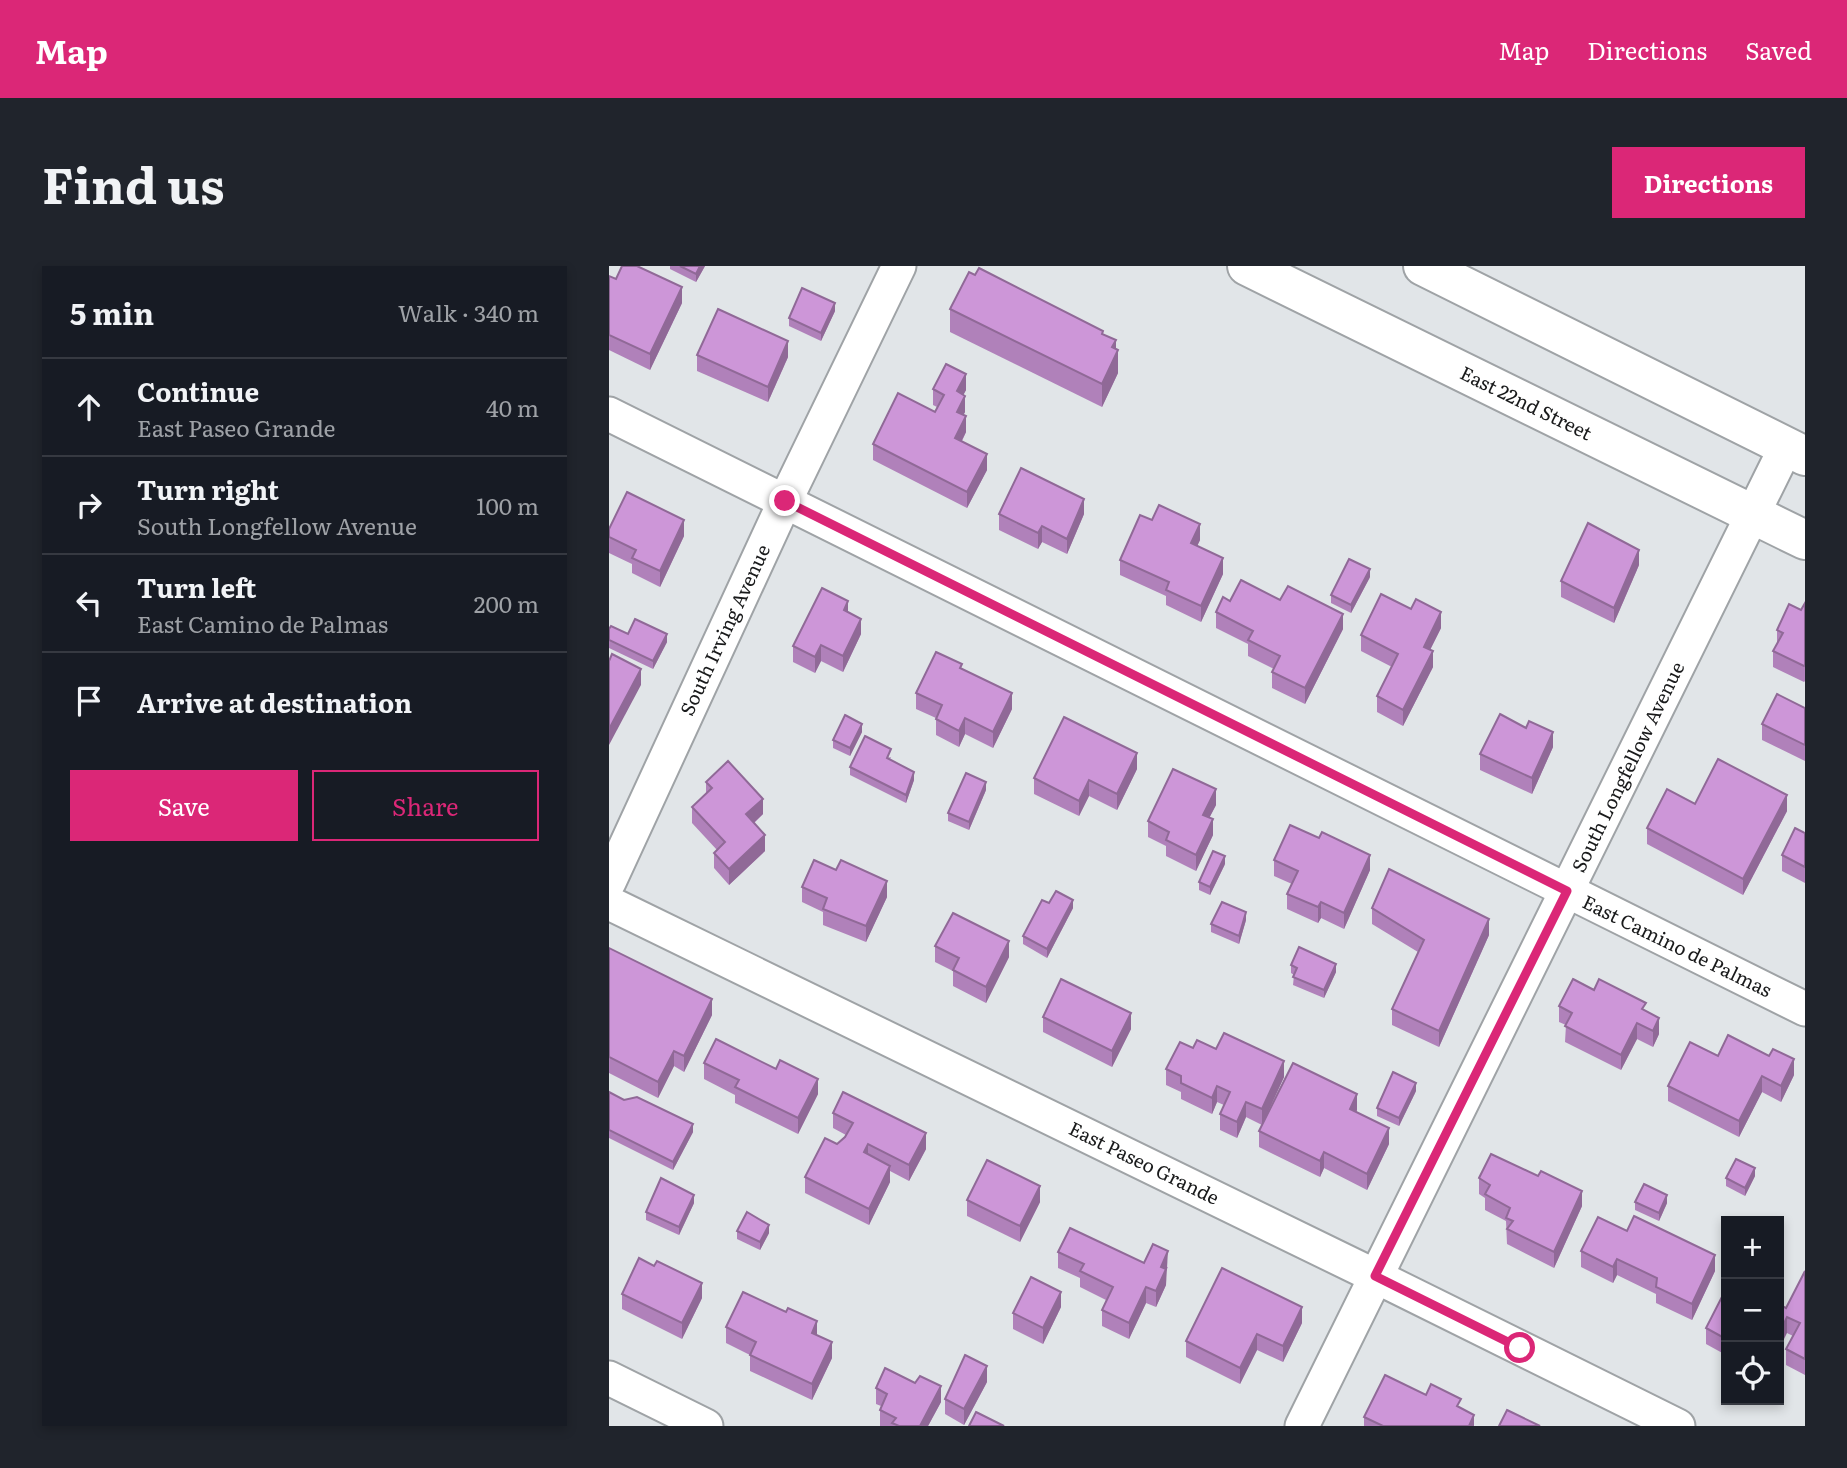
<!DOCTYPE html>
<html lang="en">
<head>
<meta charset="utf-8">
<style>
	:root { --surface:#171b24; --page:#20242c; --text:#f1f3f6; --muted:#9ea1a6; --line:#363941; --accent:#db2777 }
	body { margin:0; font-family:Literata,serif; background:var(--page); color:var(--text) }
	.controls { position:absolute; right:21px; bottom:21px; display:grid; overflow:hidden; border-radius:0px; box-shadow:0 4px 10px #0003 }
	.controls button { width:63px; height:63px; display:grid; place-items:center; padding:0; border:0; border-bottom:2px solid var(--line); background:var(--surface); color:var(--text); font:35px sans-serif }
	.stop { position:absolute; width:21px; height:21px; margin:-16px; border:5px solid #db2777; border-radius:50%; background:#fff }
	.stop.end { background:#db2777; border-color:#fff; box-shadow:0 2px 7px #0008 }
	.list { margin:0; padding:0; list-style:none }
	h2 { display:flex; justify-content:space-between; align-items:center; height:91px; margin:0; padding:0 28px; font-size:30px }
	h2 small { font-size:23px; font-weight:400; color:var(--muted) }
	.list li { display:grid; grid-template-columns:46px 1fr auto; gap:21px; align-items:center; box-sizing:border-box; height:98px; padding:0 28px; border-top:2px solid var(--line) }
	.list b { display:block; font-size:26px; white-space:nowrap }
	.list p { margin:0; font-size:23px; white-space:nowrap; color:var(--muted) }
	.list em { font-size:23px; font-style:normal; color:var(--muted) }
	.actions { display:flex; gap:14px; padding:21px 28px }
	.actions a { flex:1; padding:16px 0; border:2px solid var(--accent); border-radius:0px; text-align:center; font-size:24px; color:var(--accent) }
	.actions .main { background:var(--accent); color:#fff }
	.icon { flex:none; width:38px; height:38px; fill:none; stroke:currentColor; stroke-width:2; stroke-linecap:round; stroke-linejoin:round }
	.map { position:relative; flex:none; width:1196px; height:1160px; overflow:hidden; border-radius:0px }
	header { display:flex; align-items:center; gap:42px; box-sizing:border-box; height:98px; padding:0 35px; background:var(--accent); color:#fff }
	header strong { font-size:33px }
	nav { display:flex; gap:38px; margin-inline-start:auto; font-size:24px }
	.intro { display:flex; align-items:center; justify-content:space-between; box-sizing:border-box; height:168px; padding:0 42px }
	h1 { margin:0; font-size:49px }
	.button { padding:18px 32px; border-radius:0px; background:var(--accent); color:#fff; font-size:24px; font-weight:700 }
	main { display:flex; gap:42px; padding:0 42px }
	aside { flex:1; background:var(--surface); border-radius:0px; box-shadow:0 4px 10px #0003 }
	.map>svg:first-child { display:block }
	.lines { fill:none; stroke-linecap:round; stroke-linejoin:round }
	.minor-casing { stroke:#9fa3a6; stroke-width:37 }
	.major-casing { stroke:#9fa3a6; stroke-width:42 }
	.minor { stroke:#fff; stroke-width:33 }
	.major { stroke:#fff; stroke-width:38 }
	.wall { fill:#b081ba }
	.shaded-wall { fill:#906997 }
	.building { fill:#cd96d8; stroke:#906997; stroke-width:2 }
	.route { stroke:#db2777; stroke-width:9 }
	.labels { text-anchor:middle; stroke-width:6; stroke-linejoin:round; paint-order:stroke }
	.street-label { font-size:19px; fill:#191a1b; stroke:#fff }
</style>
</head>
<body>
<header>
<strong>Map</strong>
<nav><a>Map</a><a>Directions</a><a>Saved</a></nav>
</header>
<div class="intro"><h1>Find us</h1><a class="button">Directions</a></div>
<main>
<aside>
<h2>5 min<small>Walk · 340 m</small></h2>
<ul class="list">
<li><svg class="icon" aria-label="ahead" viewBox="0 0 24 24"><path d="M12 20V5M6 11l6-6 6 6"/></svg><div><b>Continue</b><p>East Paseo Grande</p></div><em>40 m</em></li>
<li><svg class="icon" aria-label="right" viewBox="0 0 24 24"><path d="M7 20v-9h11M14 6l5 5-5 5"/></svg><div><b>Turn right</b><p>South Longfellow Avenue</p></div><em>100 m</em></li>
<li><svg class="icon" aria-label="left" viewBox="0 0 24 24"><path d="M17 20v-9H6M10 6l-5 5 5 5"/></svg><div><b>Turn left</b><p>East Camino de Palmas</p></div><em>200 m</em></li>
<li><svg class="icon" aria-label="arrive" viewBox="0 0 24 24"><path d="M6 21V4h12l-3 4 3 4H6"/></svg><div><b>Arrive at destination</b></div></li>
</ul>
<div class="actions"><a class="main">Save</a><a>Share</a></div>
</aside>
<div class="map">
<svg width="1196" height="1160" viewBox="0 0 1196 1160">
	<rect width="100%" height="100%" fill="#e1e5e8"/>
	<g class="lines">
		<g class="minor-casing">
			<g id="minor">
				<path d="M0,148L1196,743"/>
				<path d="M0,616L176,235L290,0"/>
				<path d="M0,637L766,1010L1069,1160"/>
				<path d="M0,1112L97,1160"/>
				<path d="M693,1160L1177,181"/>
			</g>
		</g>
		<g class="major-casing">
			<g id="major">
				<path d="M638,0L1196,274"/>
				<path d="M814,0L1196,190"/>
			</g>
		</g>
		<use href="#minor" class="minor"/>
		<use href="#major" class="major"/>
	</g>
	<g class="wall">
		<path d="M61,0H96L87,16L61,3Z"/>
		<path d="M0,10L73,37L41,104L0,84Z"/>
		<path d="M341,43L494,68L507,83L509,107L493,141L341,66Z"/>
		<path d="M226,45L212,75L180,60V52Z"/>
		<path d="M88,89L179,91L159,136L88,105Z"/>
		<path d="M324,123L357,124L354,129L356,146L354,149L357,166L353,175L378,204L358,242L264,194V178L326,146L328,141L324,139Z"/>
		<path d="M390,248H475L458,288L433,276L429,283L390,264Z"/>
		<path d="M543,254L591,274L588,280L614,308L592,356L557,339V330L511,309V294Z"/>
		<path d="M0,263L75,270L51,321L23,307V298L0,287Z"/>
		<path d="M1030,299L1005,357L952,331V315Z"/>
		<path d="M761,311L742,347L722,337V329Z"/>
		<path d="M621,335L734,363L696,438L663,422V406L665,403L639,390V378L607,362V346Z"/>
		<path d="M1196,337V415L1195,416L1164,401V385L1168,378V364L1192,344Z"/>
		<path d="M239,346L252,368L234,406L212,395L206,407L184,396V380Z"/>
		<path d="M832,362L821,384L824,401L794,460L768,446V430L783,401L752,385V369Z"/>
		<path d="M0,363L58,376L44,403L0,382Z"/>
		<path d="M353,403L403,443L384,482L356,468L350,481L327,469V452L307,443V427Z"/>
		<path d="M1196,442V495L1153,474V458Z"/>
		<path d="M917,462L944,481L923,528L871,504V488Z"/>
		<path d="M253,466L241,490L224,482V474Z"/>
		<path d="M282,491L281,493L305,514L297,537L241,509V501Z"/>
		<path d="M528,503L508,544L480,530L470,550L425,528V512Z"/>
		<path d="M97,516L154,548L145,557L156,585L120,619L105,602V587L108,584L83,557V541L97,527Z"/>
		<path d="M377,524L360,564L339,555V547Z"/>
		<path d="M1086,538L1178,545L1134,629L1038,578V562Z"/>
		<path d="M607,539L600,552L604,569L587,605L557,590V580L539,571V555Z"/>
		<path d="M1196,567V617L1173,605V589Z"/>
		<path d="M665,594L761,604L735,663L712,652L709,657L678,643V628L683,618L665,610Z"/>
		<path d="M616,598L601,629L590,624V616Z"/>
		<path d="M193,621L278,631L257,676L214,659V646L193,636Z"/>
		<path d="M440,637L464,642L438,692L414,678V670Z"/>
		<path d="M763,642L880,669L830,781L783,759V743L809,686L763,658Z"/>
		<path d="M637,654L630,678L602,666V658Z"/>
		<path d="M326,680L400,691L377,737L344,720V705L326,696Z"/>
		<path d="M0,683L103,749L75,806L65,800L49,832L0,807Z"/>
		<path d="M682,699L727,706L715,732L684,719L685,709L682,707Z"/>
		<path d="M985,724L1037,745L1050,768L1044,781L1028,773L1012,804L956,776L957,759L950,756V740Z"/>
		<path d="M434,751L522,763L503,801L434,766Z"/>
		<path d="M584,782L607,783L675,811L653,859L637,851L628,872L611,864V848L615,839L608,836L603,848L572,833V826L557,819V803Z"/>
		<path d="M1109,790L1185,809L1172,836L1153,826L1130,871L1059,835V820Z"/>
		<path d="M95,797L209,828L189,868L126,837V829L95,813Z"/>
		<path d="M807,825L790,860L768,850V842Z"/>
		<path d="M0,826L84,866L64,904L0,872Z"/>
		<path d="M748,844L747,846L780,878L758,924L715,902L711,911L650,881V865Z"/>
		<path d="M224,847L317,883L300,915L281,905V916L260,959L196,927V911L237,869L224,862Z"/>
		<path d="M1146,910L1136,930L1117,920V912Z"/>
		<path d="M870,912L973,940L945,1002L898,978L897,955L876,944V932L870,928Z"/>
		<path d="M358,934L431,936L411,976L358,950Z"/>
		<path d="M1026,936L1058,937L1050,955L1026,944Z"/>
		<path d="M85,937L70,969L37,954V946Z"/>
		<path d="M128,965L160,967L151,984L128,973Z"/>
		<path d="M1018,965L1106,1005L1083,1054L1047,1037V1028L1008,1009L1004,1017L972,1001V985Z"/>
		<path d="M449,986L559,1001L557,1004V1019L547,1041L537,1037L520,1073L493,1060V1044L497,1034L471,1021V1012L449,1002Z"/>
		<path d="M45,1000L93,1032L73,1073L13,1043V1028Z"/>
		<path d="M1196,1005V1109L1177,1099V1083L1184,1070L1178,1067L1177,1042Z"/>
		<path d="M1117,1023V1089L1097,1078V1062Z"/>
		<path d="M452,1041L434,1078L404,1063V1047Z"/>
		<path d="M693,1057L674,1096L648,1084L631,1118L577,1091V1075Z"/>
		<path d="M117,1061L208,1070L223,1092L203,1134L141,1105V1089L117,1077Z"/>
		<path d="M378,1116L355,1159L336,1148V1133Z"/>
		<path d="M267,1122L332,1136L319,1160H271V1144L272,1140L267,1138Z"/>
		<path d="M817,1129L852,1142L865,1160H755V1151Z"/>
	</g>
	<g class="shaded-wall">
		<path d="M91,0H96L87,16V8Z"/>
		<path d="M73,21V37L41,104V88Z"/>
		<path d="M226,37V45L212,75V67Z"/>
		<path d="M507,74V89L509,84V107L493,141V118L503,81Z"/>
		<path d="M179,75V91L159,136V121Z"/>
		<path d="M357,108V124L348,141V125Z"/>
		<path d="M356,130V146L348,162V146Z"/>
		<path d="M357,150V166L346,188V172Z"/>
		<path d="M378,188V204L358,242V226Z"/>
		<path d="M475,233V248L458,288V273Z"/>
		<path d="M75,254V270L51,321V305Z"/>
		<path d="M591,258V274L582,293V277Z"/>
		<path d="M433,260V276L429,283V267Z"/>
		<path d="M1030,284V299L1005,357V342Z"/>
		<path d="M614,292V308L592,356V340Z"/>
		<path d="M761,303V311L742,347V339Z"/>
		<path d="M239,335V351L235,344Z"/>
		<path d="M832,346V362L815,396V381Z"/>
		<path d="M734,348V363L696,438V422Z"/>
		<path d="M252,353V368L234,406V390Z"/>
		<path d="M58,368V376L44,403V395Z"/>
		<path d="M212,379V395L206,407V391Z"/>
		<path d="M824,385V401L794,460V444Z"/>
		<path d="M32,403V419L0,479V463Z"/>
		<path d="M403,427V443L384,482V466Z"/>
		<path d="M356,452V468L350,481V465Z"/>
		<path d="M253,458V466L241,490V482Z"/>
		<path d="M944,466V481L923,528V512Z"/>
		<path d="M528,487V503L508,544V528Z"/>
		<path d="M305,506V514L297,537V529Z"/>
		<path d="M480,514V530L470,550V535Z"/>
		<path d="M377,516V524L360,564V556Z"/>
		<path d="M607,523V539L594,564V549Z"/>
		<path d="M1178,529V545L1134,629V613Z"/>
		<path d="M154,533V548L137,564V548Z"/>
		<path d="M604,553V569L587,605V589Z"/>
		<path d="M156,569V585L120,619V603Z"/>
		<path d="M761,589V604L735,663V647Z"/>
		<path d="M616,590V598L601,629V621Z"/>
		<path d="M278,615V631L257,676V660Z"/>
		<path d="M464,634V642L438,692V683Z"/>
		<path d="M712,636V652L709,657V641Z"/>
		<path d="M637,646V654L630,678V670Z"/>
		<path d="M880,653V669L830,781V765Z"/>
		<path d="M400,675V691L377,737V721Z"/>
		<path d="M727,698V706L715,732V724Z"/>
		<path d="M103,733V749L75,806V790Z"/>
		<path d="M522,747V763L503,801V785Z"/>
		<path d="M1050,752V768L1044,781V765Z"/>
		<path d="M1028,757V773L1012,804V789Z"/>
		<path d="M65,785V800L49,832V816Z"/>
		<path d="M1185,793V809L1172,836V820Z"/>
		<path d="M675,795V811L653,859V843Z"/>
		<path d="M1153,810V826L1130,871V855Z"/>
		<path d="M209,813V828L189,868V852Z"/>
		<path d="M807,817V825L790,860V852Z"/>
		<path d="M608,820V836L603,848V832Z"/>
		<path d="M748,828V844L741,859V843Z"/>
		<path d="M637,836V851L628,872V856Z"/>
		<path d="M84,858V866L64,904V896Z"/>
		<path d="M780,862V878L758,924V908Z"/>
		<path d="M317,867V883L300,915V899Z"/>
		<path d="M259,878V894L255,886Z"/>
		<path d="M715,886V902L711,911V895Z"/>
		<path d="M281,900V916L260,959V943Z"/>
		<path d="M1146,902V910L1136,930V922Z"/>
		<path d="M431,920V936L411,976V960Z"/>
		<path d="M973,925V940L945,1002V986Z"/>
		<path d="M85,929V937L70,969V961Z"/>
		<path d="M1058,929V937L1050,955V947Z"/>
		<path d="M160,959V967L151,984V976Z"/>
		<path d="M559,985L557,1019L547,1041V1025L552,1001Z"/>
		<path d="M1106,989V1005L1083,1054V1038Z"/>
		<path d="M1008,993V1009L1004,1017V1001Z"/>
		<path d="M93,1017V1032L73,1073V1057Z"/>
		<path d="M537,1021V1037L520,1073V1057Z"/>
		<path d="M452,1026V1041L434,1078V1062Z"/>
		<path d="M693,1041V1057L674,1096V1080Z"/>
		<path d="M1178,1051V1067L1170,1083V1068Z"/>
		<path d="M208,1055V1071L203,1067Z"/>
		<path d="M648,1068V1084L631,1118V1102Z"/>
		<path d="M223,1076V1092L203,1134V1118Z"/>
		<path d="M378,1100V1116L355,1159V1143Z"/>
		<path d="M332,1120V1136L319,1160H311Z"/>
		<path d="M865,1149V1160H860Z"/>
	</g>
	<g class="building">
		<path d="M13,0H28L73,21L41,88L0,69V10L7,13Z"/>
		<path d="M71,0H91L87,8Z"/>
		<path d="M370,2L494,65L493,68L507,74L503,81L509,84L493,118L341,43L360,6L366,9Z"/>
		<path d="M193,22L226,37L212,67L180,52Z"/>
		<path d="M109,43L179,75L159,121L88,89Z"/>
		<path d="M337,98L357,108L348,125L356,130L348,146L357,150L346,172L378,188L358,226L264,178L289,127L326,146L335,129L324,123Z"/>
		<path d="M412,202L475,233L458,273L433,260L429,267L390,248Z"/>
		<path d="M18,226L75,254L51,305L23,292L27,284L0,271V263Z"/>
		<path d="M550,239L591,258L582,277L614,292L592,340L557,324L560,316L511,294L531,249L543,254Z"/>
		<path d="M979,257L1030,284L1005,342L952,315Z"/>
		<path d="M740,293L761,303L742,339L722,329Z"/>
		<path d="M632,314L671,334L679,320L734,348L696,422L663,406L671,390L639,374L644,365L607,346L614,331L621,335Z"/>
		<path d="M213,322L239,335L235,344L252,353L234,390L212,379L206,391L184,380Z"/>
		<path d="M772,328L802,343L807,333L832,346L815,381L824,385L794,444L768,430L789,388L752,369Z"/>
		<path d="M1196,337V399L1195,400L1164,385L1174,367L1168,364L1180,338L1192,344Z"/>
		<path d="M26,353L58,368L44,395L0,374V363L2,360L19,368Z"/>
		<path d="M327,386L353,398L351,402L403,427L384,466L356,452L350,465L327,453L333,439L307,427Z"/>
		<path d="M3,388L32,403L0,463V395Z"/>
		<path d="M1168,428L1196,442V479L1153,458Z"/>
		<path d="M891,448L917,462L920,455L944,466L923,512L871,488Z"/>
		<path d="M236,449L253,458L241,482L224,474Z"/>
		<path d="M455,451L528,487L508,528L480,514L470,535L425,512Z"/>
		<path d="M256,470L282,483L278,492L305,506L297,529L241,501Z"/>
		<path d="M1109,493L1178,529L1134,613L1038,562L1058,523L1086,538Z"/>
		<path d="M119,495L154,533L137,548L156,569L120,603L105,587L116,576L83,541L103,522L97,516Z"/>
		<path d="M564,503L607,523L594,549L604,553L587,589L557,574L560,566L539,555Z"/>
		<path d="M357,507L377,516L360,556L339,547Z"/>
		<path d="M681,559L710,572L713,566L761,589L735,647L712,636L709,641L678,628L689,605L665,594Z"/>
		<path d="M1186,562L1196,567V601L1173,589Z"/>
		<path d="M604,585L616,590L601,621L590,616Z"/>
		<path d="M205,594L227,604L232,594L278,615L257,660L214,643L218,632L193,621Z"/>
		<path d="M780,603L880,653L830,765L783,743L815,674L763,642Z"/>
		<path d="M447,625L464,634L438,683L414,670L433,634L440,637Z"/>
		<path d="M613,636L637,646L630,670L602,658Z"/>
		<path d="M344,647L400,675L377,721L344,704L350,692L326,680Z"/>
		<path d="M690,681L727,698L715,724L684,711L688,702L682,699Z"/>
		<path d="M0,683V682L103,733L75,790L65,785L49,816L0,791Z"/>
		<path d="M452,713L522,747L503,785L434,751Z"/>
		<path d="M964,713L985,724L990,713L1037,737L1033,743L1050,752L1044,765L1028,757L1012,789L956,760L963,747L950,740Z"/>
		<path d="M615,767L675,795L653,843L637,836L628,856L611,848L621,826L608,820L603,832L572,817V810L557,803L571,776L584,782L588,774L607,783Z"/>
		<path d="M1119,769L1160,790L1164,783L1185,793L1172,820L1153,810L1130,855L1059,820L1081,776L1109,790Z"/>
		<path d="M107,773L167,803L171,794L209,813L189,852L126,821L130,814L95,797Z"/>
		<path d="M684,797L748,828L741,843L780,862L758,908L715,886L711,895L650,865Z"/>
		<path d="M784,806L807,817L790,852L768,842Z"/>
		<path d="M0,826L15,834L28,831L84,858L64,896L0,864Z"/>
		<path d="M234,826L317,867L300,899L259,878L255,886L281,900L260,943L196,911L216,872L228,878L236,871L244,857L224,847Z"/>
		<path d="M882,888L929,910L932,905L973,925L945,986L898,963L904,955L897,952L901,942L876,928L881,919L870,912Z"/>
		<path d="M1127,893L1146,902L1136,922L1117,912Z"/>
		<path d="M378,894L431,920L411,960L358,934Z"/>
		<path d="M52,912L85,929L70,961L37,946Z"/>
		<path d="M1035,918L1058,929L1050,947L1026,936Z"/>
		<path d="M138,946L160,959L151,976L128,965Z"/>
		<path d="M1025,950L1106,989L1083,1038L1047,1021L1048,1012L1008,993L1004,1001L972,985L989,951L1018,965Z"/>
		<path d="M461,962L535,997L544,978L559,985L552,1001L557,1003L547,1025L537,1021L520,1057L493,1044L504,1021L471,1005L475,998L449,986Z"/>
		<path d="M30,992L45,1000L48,995L93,1017L73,1057L13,1028Z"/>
		<path d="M613,1002L693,1041L674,1080L648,1068L631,1102L577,1075Z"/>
		<path d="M1196,1005V1093L1177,1083L1191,1057L1178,1051L1170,1068V1038L1177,1042Z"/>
		<path d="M422,1011L452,1026L434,1062L404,1047Z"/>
		<path d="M1117,1023V1073L1097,1062Z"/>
		<path d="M134,1026L177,1046L179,1042L208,1055L203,1067L223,1076L203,1118L141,1089L147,1076L117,1061Z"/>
		<path d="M356,1089L378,1100L355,1143L336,1133Z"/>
		<path d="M276,1102L306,1117L311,1110L332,1120L311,1160H290L283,1157L287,1152L271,1144L278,1128L267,1122Z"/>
		<path d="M776,1109L817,1129L822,1118L852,1133L848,1140L865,1149L860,1160H774L755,1151Z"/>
		<path d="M898,1144L931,1160H890Z"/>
		<path d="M367,1146L395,1160H360Z"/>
	</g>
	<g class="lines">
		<path class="route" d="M176,235L958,625L766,1010L911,1082"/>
	</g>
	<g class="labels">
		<g class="street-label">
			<text transform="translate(917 137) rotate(26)" y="7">East 22nd Street</text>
			<text transform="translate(116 364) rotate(-65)" y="7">South Irving Avenue</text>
			<text transform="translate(1019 501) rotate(-64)" y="7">South Longfellow Avenue</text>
			<text transform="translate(1068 680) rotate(26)" y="7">East Camino de Palmas</text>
			<text transform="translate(535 897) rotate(26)" y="7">East Paseo Grande</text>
		</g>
	</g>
</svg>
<div class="controls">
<button>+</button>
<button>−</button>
<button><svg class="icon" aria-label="locate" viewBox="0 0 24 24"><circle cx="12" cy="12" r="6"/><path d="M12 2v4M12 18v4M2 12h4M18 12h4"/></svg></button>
</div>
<div class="stop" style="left:911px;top:1082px"></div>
<div class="stop end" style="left:176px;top:235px"></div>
</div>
</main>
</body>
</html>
